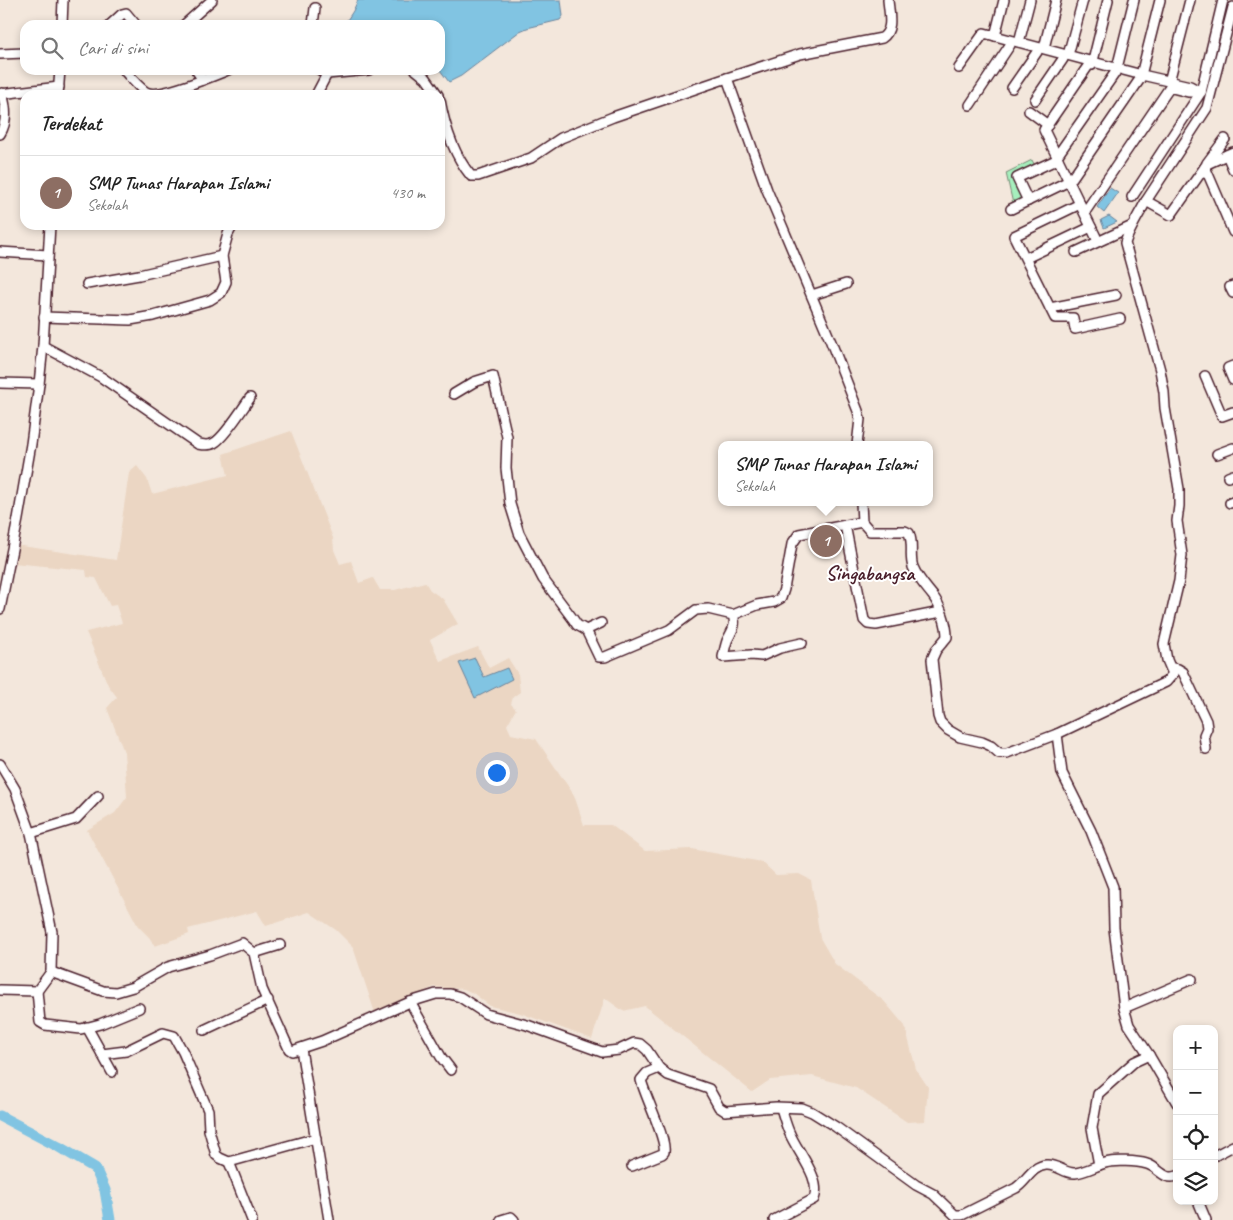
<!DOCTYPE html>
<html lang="id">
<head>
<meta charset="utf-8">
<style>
	:root { --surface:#fff; --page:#f6f6f6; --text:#222; --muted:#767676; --line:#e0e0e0; --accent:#0b8043 }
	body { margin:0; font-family:Caveat,sans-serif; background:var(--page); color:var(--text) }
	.controls { position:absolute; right:15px; bottom:15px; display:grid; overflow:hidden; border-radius:10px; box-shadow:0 2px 8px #0003 }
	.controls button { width:45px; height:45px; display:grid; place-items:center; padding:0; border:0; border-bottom:1px solid var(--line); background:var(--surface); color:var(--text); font:25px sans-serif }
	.you { position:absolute; left:496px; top:772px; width:18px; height:18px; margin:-12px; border:4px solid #fff; border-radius:50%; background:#1a73e8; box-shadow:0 0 0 8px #1a73e833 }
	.badge { display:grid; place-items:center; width:32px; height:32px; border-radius:50%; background:var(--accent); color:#fff; font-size:16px; font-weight:700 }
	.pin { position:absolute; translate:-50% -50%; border:2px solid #fff; box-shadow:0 1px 5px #0006 }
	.popup { position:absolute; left:718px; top:441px; width:215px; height:65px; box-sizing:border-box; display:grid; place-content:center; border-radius:10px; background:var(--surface); filter:drop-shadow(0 1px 4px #0005); font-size:16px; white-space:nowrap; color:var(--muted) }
	.popup b { font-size:19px; color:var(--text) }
	.popup::after { content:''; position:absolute; left:50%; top:100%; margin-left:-10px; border:10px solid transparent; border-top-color:var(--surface) }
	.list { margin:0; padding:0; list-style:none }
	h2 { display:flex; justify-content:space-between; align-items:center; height:65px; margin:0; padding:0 20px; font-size:21px }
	h2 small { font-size:16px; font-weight:400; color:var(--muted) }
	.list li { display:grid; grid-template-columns:32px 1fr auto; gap:15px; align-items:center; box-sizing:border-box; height:75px; padding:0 20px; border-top:1px solid var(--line) }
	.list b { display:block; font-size:19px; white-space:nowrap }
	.list p { margin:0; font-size:16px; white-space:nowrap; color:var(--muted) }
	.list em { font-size:16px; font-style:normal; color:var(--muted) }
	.icon { flex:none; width:28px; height:28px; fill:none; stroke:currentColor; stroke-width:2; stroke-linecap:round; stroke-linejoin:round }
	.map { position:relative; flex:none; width:1233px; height:1220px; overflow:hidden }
	.search { position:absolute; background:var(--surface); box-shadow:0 2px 8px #0003; left:20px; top:20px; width:425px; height:55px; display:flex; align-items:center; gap:12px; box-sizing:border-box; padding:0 18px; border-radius:15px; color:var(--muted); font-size:19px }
	.panel { position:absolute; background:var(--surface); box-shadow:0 2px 8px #0003; left:20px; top:90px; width:425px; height:140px; border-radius:15px }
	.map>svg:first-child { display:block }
	.built { fill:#ebd6c3 }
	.green { fill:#a6efbd; stroke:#788774 }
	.water { fill:#81c4e2; stroke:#6b8299 }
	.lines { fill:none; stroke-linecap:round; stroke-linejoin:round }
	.river { stroke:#81c4e2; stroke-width:11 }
	.minor-casing { stroke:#4a1f2b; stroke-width:12 }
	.minor { stroke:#fff; stroke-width:9 }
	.labels { text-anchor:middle; stroke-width:4; stroke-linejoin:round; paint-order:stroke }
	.quarter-label { font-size:20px; font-weight:bold; fill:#4a1f2b; stroke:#fff }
</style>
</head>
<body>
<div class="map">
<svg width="1233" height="1220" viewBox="0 0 1233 1220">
	<rect width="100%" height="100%" fill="#f3e7dc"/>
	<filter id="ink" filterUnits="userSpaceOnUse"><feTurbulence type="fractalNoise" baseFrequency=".02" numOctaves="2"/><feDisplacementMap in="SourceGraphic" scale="10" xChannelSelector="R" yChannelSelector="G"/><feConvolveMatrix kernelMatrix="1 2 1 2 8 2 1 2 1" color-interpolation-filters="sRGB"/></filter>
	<g filter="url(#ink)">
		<path class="built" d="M291,431L333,538L334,550L340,564L351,561L359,583L373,578L380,590H395L425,582L430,590L443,599L458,624L430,640L440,661L478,647L489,668L508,658L518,674L520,692L513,697L511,704L516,709L507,725L511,734L536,739L574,795L584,825H611L645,851L692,849L762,862L776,875L799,874L811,880L820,938L835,964L884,1001L905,1026L916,1069L928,1087L925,1121L907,1122L856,1088L812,1076L770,1080L752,1092L645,1006L623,1011L605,998L592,1039L520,1013L490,1006L473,993L464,989L434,987L375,1013L353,947L336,930L309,912L266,926L257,911L188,929L189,934L155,946L149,937L138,926L87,830L115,813L127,797L124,752L107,708L117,697L108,685L86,632L122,623L116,605L110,606L96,578L87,577L86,570L13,563L15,545L116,560L129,473L137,466L147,479L152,494L228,475L223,454Z"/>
		<path class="green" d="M1032,160L1035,166L1014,176L1024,199L1013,204L1006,173Z"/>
		<g class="water">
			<path d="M358,0H561L563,16L560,20L527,28L520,31L461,76L449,82L440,70V25H344L353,11Z"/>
			<path d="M1110,188L1118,193L1104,213L1097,207Z"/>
			<path d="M1109,216L1117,222L1104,228L1101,220Z"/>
			<path d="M475,658L484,677L507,668L512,679L475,698L459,663Z"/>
		</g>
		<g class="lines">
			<path class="river" d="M0,1116L59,1147L95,1168L105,1190L110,1220"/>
			<g class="minor-casing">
				<g id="minor">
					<path d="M62,25L63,0"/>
					<path d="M110,25L122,14L126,13L136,25"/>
					<path d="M184,25L212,0"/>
					<path d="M313,25L315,8"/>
					<path d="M995,36L1004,0"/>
					<path d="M1019,42L1030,0"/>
					<path d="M1044,48L1056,0"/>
					<path d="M0,54L25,53"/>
					<path d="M1068,55L1083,0"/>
					<path d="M1092,65L1108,0"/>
					<path d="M1088,66L1044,130L1096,237"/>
					<path d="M959,68L984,33L1142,75L1190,86L1201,92"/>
					<path d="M1117,68L1134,0"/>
					<path d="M124,70C130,77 138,87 146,92C158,99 213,76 228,70"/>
					<path d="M196,70L203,80"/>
					<path d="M320,70L327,74L369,70"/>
					<path d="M416,70L426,78L438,95"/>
					<path d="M1169,82L1190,0"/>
					<path d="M1012,88L1037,52"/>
					<path d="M1172,88L1188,92H1201"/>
					<path d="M0,94L59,87"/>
					<path d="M58,95L60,70"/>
					<path d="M316,95L327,74"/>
					<path d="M440,100C445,128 453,154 471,176H478L531,158L561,138L613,117L727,78"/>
					<path d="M1035,100L1063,59"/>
					<path d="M970,105L1010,45"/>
					<path d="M1029,111L1048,125"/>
					<path d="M0,134C8,121 6,107 2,93"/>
					<path d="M1227,155L1233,169"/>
					<path d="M1057,156L1115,73"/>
					<path d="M1207,163L1225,139"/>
					<path d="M1205,167L1233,232"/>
					<path d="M1132,197L1201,92L1223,0"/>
					<path d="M1028,201L1017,178L1058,159"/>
					<path d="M1146,201L1171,215L1207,164L1233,152"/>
					<path d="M1080,204L1014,236L1055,318H1073L1075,329L1120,319"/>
					<path d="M1011,209L1069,181L1072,178L1140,79L1160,0"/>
					<path d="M1085,212L1170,87"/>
					<path d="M0,252L48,255"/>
					<path d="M1076,252L1130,227"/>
					<path d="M1026,258L1091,227"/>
					<path d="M87,284L139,275L222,256"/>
					<path d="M1233,286L1230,287L1233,293"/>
					<path d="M812,295L846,284"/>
					<path d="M1050,308L1116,295"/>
					<path d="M44,317L130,320L153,316L210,300L221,293L226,282L222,256L228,234L233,225"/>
					<path d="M43,346L101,377L198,444C203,445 209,446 214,443C224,438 243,408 250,398"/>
					<path d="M1233,366L1228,368L1233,380"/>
					<path d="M1205,376L1222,416L1233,412"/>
					<path d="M0,383L39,384"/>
					<path d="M454,394L474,382L493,376L507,437L506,468L510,504L519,533L543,579L573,619L577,625L586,630L599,657H605L669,630L696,610L708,609L733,615L757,605L774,602L781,598L784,589L792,544L799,534L862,522"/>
					<path d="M857,445L860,419L858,411L831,342L767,190L727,78L800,54L882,38C894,30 889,13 888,0"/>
					<path d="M1217,454L1233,448"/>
					<path d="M1228,477L1233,475"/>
					<path d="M861,502L862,522L870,531H905L909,533C914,545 909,556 913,567C918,579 926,587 933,596C941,607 947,624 947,637L936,650L932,659L938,716L940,722L948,730L960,737L982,742L991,746L999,753H1007L1057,734"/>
					<path d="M1230,503L1233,502"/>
					<path d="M845,525L864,620L868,624L876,625L941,612"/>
					<path d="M0,609L18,519L31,444L39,384L43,346L50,225"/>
					<path d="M733,615C737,626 731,632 727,641C725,647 724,652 723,657L751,655L762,656L780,648L802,643"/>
					<path d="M586,630L601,623"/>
					<path d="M1172,668L1178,669L1183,672L1206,721L1207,728L1204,735L1206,749"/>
					<path d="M0,764L15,789L31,833L52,932L51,972"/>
					<path d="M31,833L76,819L98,796"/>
					<path d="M254,953L280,945"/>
					<path d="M51,972L103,991L116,992L133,987L168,967L210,955L242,943L254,953L262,989L289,1049L292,1051L322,1041L410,1002L436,994H450L460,997L486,1014L527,1025L602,1052L619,1050L634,1043L640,1044L647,1050L659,1068L668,1075L709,1089L719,1107L725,1111L776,1107L802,1108L812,1112L836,1127L916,1185L933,1194L955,1215H962L1016,1188C1026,1182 1032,1166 1046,1165C1057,1164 1065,1174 1075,1173C1085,1172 1095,1166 1105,1163C1114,1160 1137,1161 1147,1164C1158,1167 1164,1181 1177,1176"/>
					<path d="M0,990L37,991L51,972"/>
					<path d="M37,991L40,1022L45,1025L81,1029L100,1024L139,1008"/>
					<path d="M410,1002L441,1057L451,1070"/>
					<path d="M1124,1008L1192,979"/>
					<path d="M87,1027L112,1072"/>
					<path d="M204,1030L268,1000"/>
					<path d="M301,1049L329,1220"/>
					<path d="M102,1054L126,1051L163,1033L174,1036L183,1052L208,1110L209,1130L216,1155L220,1158L229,1162L316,1138"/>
					<path d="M1149,1055L1177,1103"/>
					<path d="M1214,1156L1233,1146"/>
					<path d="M229,1162L252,1220"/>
					<path d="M1099,1165L1092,1128L1098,1094L1134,1062L1149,1055L1129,1025L1124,1008L1114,928L1113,887L1091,831L1062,773L1057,734L1166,682L1173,674L1167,660L1164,644L1179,581L1182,555L1177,521L1179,506V489L1165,408L1164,392L1160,370L1125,243C1130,228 1139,215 1146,201L1207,108L1233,7"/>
					<path d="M632,1166L662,1154L664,1152C667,1140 645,1096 641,1080L647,1073L659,1068"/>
					<path d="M1198,1201L1206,1220"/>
					<path d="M501,1220L511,1217L514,1220"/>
					<path d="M774,1220L814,1199C822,1179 798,1153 790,1134C786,1126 784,1117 781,1108"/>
				</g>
			</g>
			<use href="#minor" class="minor"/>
		</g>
	</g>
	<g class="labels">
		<g class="quarter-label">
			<text x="870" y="580">Singabangsa</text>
		</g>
	</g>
</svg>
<div class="controls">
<button>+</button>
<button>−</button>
<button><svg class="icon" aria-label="locate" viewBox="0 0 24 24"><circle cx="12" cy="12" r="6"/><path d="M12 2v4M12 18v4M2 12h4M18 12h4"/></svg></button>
<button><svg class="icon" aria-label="layers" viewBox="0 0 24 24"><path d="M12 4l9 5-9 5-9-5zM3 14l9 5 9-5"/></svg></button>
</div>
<div class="you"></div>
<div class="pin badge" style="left:826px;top:541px;background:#8d6e63">1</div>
<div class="popup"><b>SMP Tunas Harapan Islami</b>Sekolah</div>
<div class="search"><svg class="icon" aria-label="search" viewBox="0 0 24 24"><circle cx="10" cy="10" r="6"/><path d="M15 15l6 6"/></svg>Cari di sini</div>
<section class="panel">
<h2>Terdekat<small></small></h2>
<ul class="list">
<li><span class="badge" style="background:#8d6e63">1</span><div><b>SMP Tunas Harapan Islami</b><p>Sekolah</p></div><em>430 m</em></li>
</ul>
</section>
</div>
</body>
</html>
